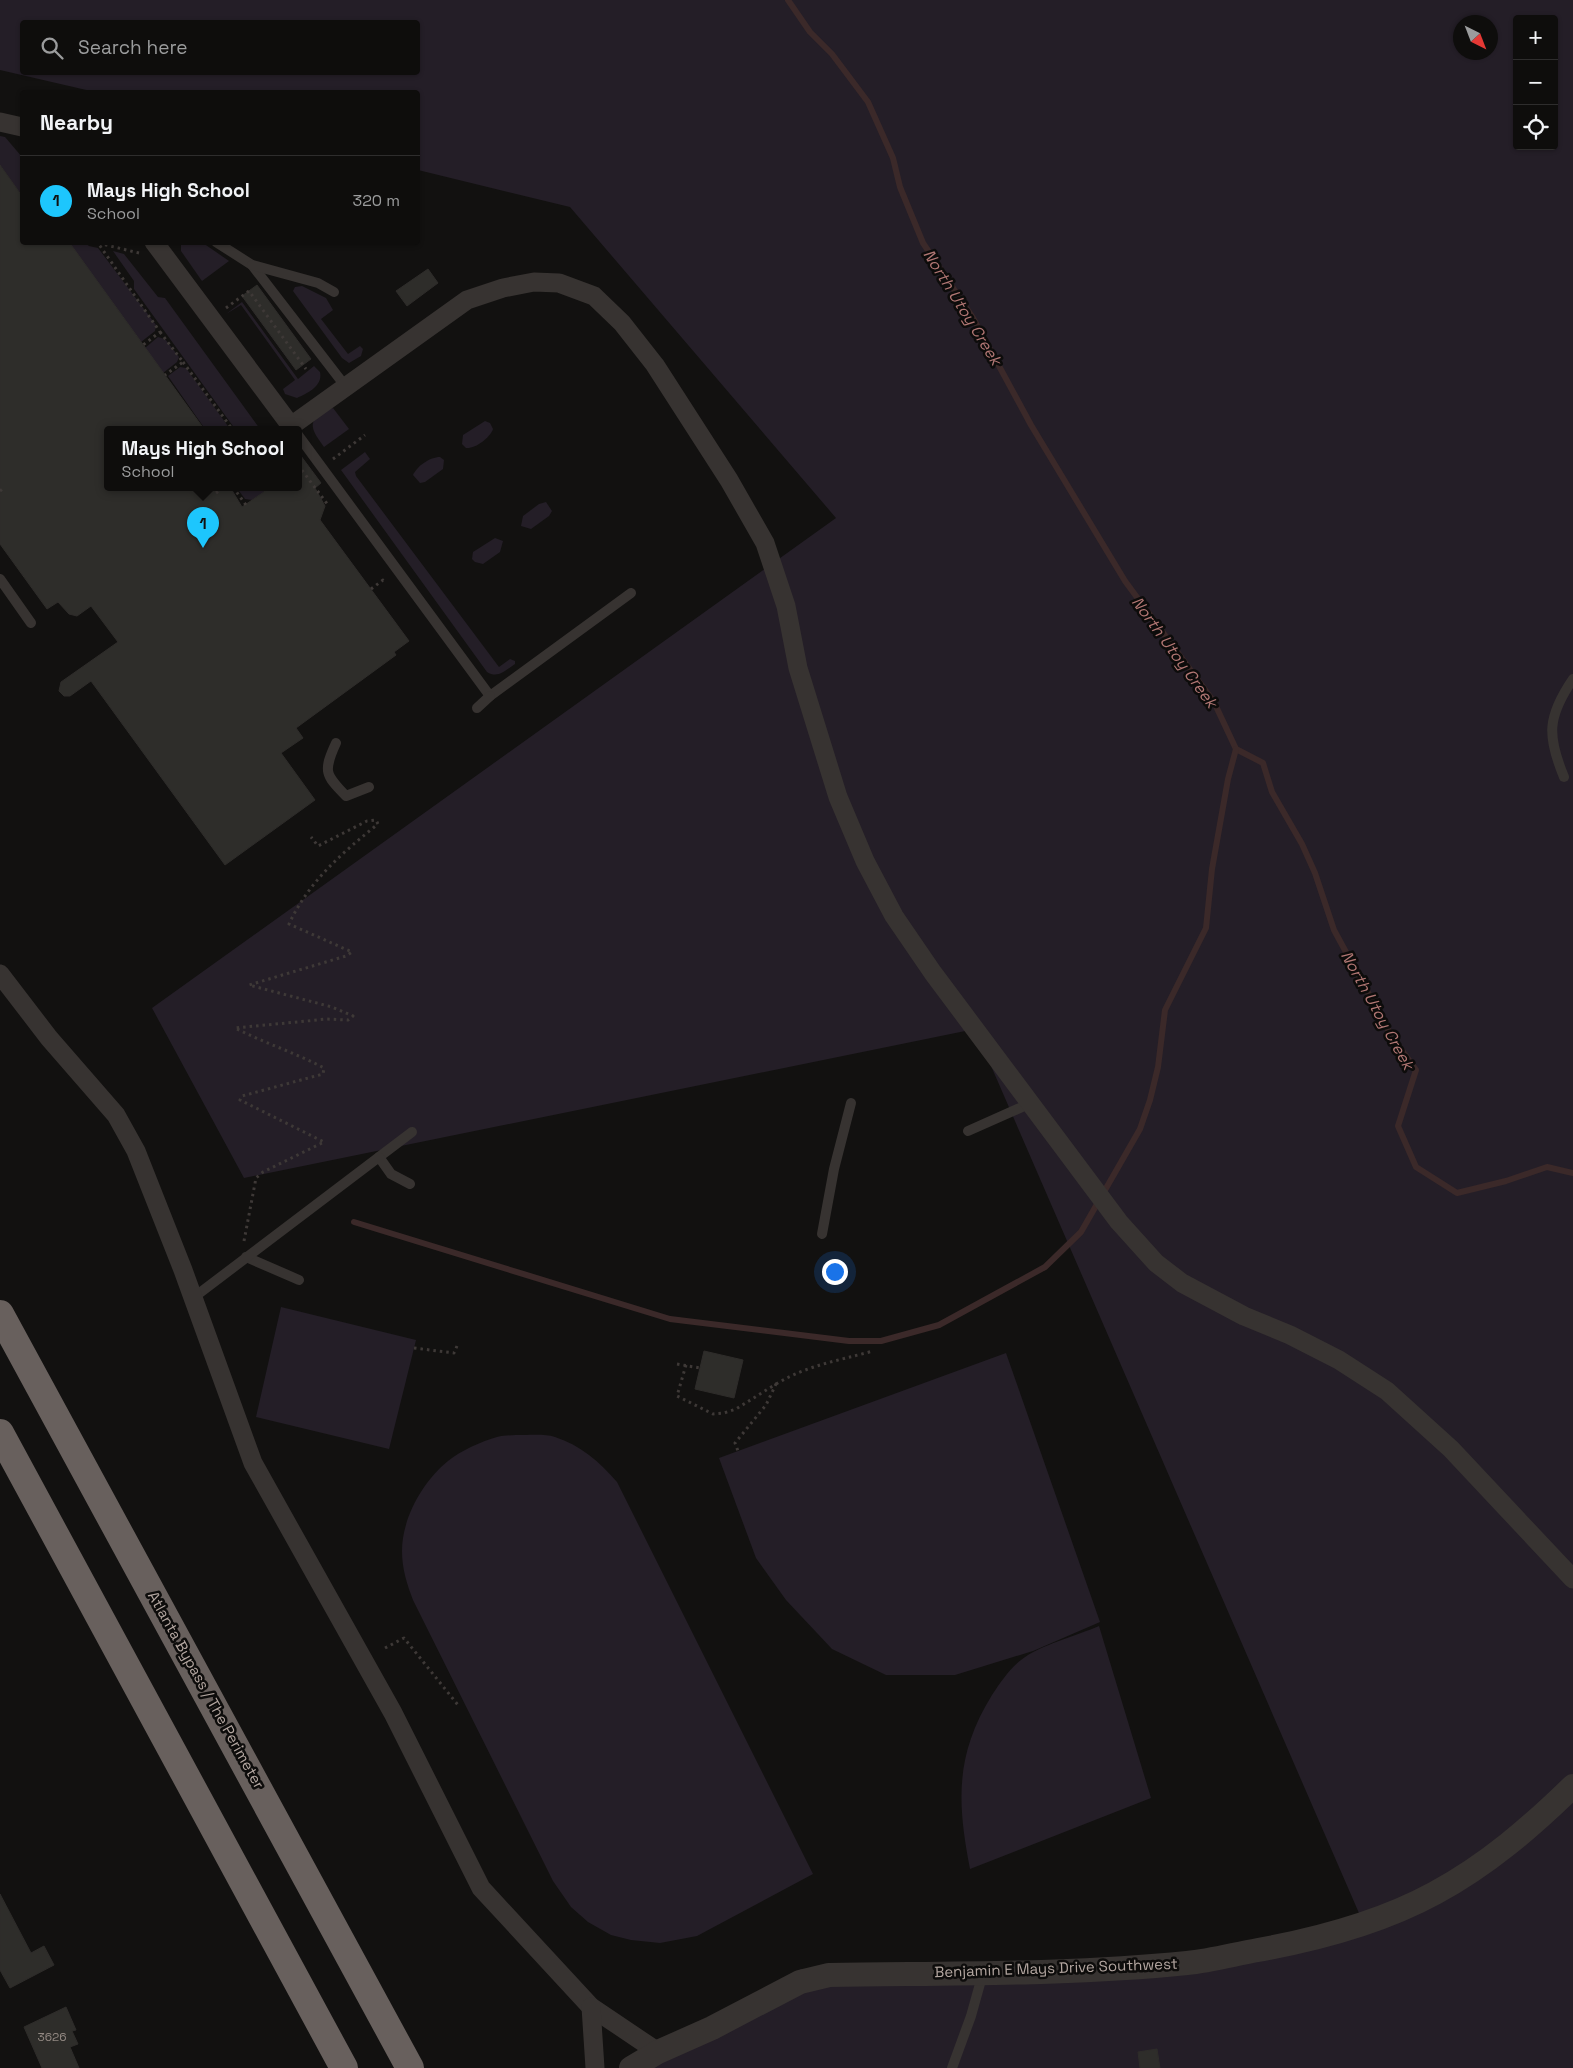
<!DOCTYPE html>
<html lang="en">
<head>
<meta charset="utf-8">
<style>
	:root { --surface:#0e0d0c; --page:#171615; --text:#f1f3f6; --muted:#9b9c9d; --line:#2e2d2d; --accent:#1dc6fd }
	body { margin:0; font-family:"Space Grotesk",sans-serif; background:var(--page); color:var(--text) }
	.controls { position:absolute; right:15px; top:15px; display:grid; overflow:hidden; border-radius:5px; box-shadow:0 1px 4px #0004 }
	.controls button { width:45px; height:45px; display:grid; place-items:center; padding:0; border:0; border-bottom:1px solid var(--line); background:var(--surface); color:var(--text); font:25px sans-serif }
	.compass { position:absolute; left:1453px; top:15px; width:45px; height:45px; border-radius:50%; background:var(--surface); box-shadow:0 1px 4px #0004; rotate:138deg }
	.you { position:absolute; left:834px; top:1271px; width:18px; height:18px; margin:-12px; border:4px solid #fff; border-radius:50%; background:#1a73e8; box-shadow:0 0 0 8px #1a73e833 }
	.badge { display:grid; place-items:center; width:32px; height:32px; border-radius:50%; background:var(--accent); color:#111; font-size:16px; font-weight:700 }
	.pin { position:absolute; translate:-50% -41px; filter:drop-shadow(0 1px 2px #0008) }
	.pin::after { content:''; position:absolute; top:26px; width:18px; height:15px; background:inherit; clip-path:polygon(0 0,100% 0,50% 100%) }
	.popup { position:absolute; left:104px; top:426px; width:198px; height:65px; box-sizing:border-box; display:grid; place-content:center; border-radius:5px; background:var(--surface); filter:drop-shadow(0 1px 4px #0005); font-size:16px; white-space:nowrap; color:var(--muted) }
	.popup b { font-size:19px; color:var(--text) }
	.popup::after { content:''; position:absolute; left:50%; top:100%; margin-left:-10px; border:10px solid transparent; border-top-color:var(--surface) }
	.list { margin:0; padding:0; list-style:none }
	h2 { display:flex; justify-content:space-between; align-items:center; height:65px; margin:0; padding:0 20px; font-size:21px }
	h2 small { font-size:16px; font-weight:400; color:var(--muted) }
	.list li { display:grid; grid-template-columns:32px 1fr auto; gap:15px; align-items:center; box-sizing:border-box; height:90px; padding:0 20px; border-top:1px solid var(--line) }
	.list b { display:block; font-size:19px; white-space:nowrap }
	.list p { margin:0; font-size:16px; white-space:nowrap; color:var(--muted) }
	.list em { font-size:16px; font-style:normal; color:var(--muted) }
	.icon { flex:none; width:28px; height:28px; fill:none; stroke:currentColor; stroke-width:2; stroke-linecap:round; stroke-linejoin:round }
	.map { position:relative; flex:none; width:1573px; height:2068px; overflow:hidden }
	.search { position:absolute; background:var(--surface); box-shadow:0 1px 4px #0004; left:20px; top:20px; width:400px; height:55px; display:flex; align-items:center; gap:12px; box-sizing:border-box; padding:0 18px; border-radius:5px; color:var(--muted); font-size:19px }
	.panel { position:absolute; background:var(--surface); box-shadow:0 1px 4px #0004; left:20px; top:90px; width:400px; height:155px; border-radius:5px }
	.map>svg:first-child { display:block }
	.green { fill:#241e27; fill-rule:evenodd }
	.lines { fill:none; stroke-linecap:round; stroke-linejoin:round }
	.stream { stroke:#3b2929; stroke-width:6 }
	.building { fill:#2e2d2a; stroke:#2e2c2a }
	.path { stroke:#3e3937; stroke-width:3; stroke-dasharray:2.5 4; stroke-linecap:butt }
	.service { stroke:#373331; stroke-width:10 }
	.minor { stroke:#373331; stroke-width:19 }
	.tertiary { stroke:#373331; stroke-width:24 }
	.motorway { stroke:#68605d; stroke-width:28 }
	.labels { text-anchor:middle; stroke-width:5; stroke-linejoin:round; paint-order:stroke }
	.number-label { font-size:12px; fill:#928882 }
	.street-label { font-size:15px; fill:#b3a6a0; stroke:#0d0c0b }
	.water-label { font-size:16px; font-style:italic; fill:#b27774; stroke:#0d0c0b }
</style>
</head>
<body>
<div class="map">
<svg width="1573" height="2068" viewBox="0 0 1573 2068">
	<rect width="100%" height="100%" fill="#121110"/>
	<g class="green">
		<path d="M0,0H1573V2068H638L801,1969L949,1974L1155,1971L1362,1920L975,1029L244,1178L152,1008L836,518L570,207L418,170V92H95L0,70ZM1517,19H1554V146H1517ZM22,22H418V72H22ZM1460,22H1490V52H1460Z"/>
		<path d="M0,136L5,137L22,157V196L0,165Z"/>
		<path d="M181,242L203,243L229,261L202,281L181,251Z"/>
		<path d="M69,243H85L89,246L98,248L156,325L155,331L141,342Z"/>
		<path d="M113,251L124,254L158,297L165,298L260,429H235L134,289V281Z"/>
		<path d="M302,286L326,298L333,310L321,319L348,354L360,346L363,349L361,356L349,363L342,358L293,291L295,287Z"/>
		<path d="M242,302L298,379L314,366L320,372C323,386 308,393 297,398L285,394L283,389L295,380L241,305L226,314Z"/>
		<path d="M158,337L165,339L179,357L177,362L163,373L145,348Z"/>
		<path d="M180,367L186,368L230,429H205L168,376Z"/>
		<path d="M333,408L349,429L324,447C310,428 305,419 333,408Z"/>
		<path d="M485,421L490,423L493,429C490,438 475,449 466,448L462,444L463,435Z"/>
		<path d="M365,452L370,459L355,472L356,476L499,667L510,659L515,661V664C506,670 498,679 487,672L341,470Z"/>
		<path d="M440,457L444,460L443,469L425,482L420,483L413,475C417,466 430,457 440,457Z"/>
		<path d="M236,487H268V489L252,500L245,499Z"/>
		<path d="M546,502L552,511L549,516L531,529L521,526L523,516L539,504Z"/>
		<path d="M495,538L503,541L500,552L483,564L475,562L472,559L473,552Z"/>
		<path d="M281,1307L416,1340L389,1449L256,1417Z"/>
		<path d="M1006,1353L1100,1622L1033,1651L955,1675H886L832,1649L786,1600L756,1558L719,1458Z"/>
		<path d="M524,1435C533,1435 546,1434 555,1437C580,1445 600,1462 617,1482L813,1874L697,1936L660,1943L631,1940L611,1935L588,1922L571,1907L553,1881L413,1600C407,1584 402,1569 402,1551C402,1518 423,1481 448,1461C462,1450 480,1442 497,1437C505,1435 515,1435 524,1435Z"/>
		<path d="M1099,1626L1151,1798L970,1869C957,1802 955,1755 992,1695C1002,1680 1012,1665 1028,1655C1046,1644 1078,1635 1099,1626Z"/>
	</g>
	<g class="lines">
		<g class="stream">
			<path d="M788,0L810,32L832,54L868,102L893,158L900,187L923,243L973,318L1031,425L1125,581L1214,702L1236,749L1263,763L1272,792L1302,844L1315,873L1334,930L1391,1035L1416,1070L1398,1126L1416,1167L1457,1193L1506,1181L1547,1167L1573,1173"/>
			<path d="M354,1222L670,1319L849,1341H881L939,1325L1045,1267L1081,1232L1140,1129L1150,1100L1158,1067L1165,1010L1206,928L1212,869L1228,779L1236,749"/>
		</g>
	</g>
	<g class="building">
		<path d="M0,165L22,196V242H69L204,429H108V487H230L242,507L271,487H298V452L321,483L315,488L325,506L320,520L409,641L394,652L396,655L296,728L303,738L281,753L315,800L225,865L91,681L70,696H64L59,691L61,682L118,642L91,606L77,616L69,614L58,602L47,609L0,544Z"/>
		<path d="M428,269L438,283L407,306L396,291Z"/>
		<path d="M257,285L311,359L296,370L242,296Z"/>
		<path d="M704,1351L743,1360L734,1398L695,1389Z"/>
		<path d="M0,1894L31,1953L44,1946L54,1965L10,1988L0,1970Z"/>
		<path d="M66,2007L76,2030L72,2031L78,2044L70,2047L79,2068H42L24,2027Z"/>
		<path d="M1157,2049L1160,2068H1140L1138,2052Z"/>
	</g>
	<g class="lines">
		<g class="path">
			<path d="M139,253L98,243L160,332L143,345"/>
			<path d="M226,308L249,291L306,369"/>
			<path d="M160,332L183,362L165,375"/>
			<path d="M183,362L232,429"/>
			<path d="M333,459L365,435"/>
			<path d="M298,465L328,505"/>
			<path d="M233,487L246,505"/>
			<path d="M0,491L5,487"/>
			<path d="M216,493L224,487"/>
			<path d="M371,589L383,580L386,583"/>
			<path d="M244,1241L256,1178L263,1172L324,1142L240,1100L242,1096L323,1074L324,1068C296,1053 264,1043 235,1028L327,1019L348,1020L353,1016L332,1007L249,985L346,956L352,952L289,924C309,881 342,853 378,824L376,820L367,821L318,846L311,837"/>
			<path d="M414,1348L454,1353L457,1346"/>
			<path d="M677,1364L700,1368"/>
			<path d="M686,1365L677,1396L713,1414L724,1413L736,1409L776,1384L766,1405L735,1443L738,1451"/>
			<path d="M776,1384C808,1365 837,1361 873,1351"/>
			<path d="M385,1648L404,1638L458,1705"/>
		</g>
		<g class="service">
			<path d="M216,242L252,265L346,387"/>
			<path d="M252,265L318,283L334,292"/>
			<path d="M298,435L490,696L631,593"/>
			<path d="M0,579L31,623"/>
			<path d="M477,708L490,696"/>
			<path d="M336,743C323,771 325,775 346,796L369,787"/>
			<path d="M1564,777C1547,736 1547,717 1573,679"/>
			<path d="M968,1131L1031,1103"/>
			<path d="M379,1157L412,1132"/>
			<path d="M822,1234L834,1169L851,1103"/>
			<path d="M246,1257L299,1280"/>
			<path d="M193,1298L379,1157L391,1174L410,1184"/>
			<path d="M952,2068L971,2016L983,1973"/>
		</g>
		<g class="minor">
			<path d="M0,122L22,127"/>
			<path d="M154,242L291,426L467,300L503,288L534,282L559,283L594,296L622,323L655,365L729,480L765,543L786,606L798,668L838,797L865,861L894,916L933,973L1119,1222L1156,1263L1182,1283L1244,1316L1290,1335L1339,1360L1387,1391L1451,1449L1573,1579"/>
			<path d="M0,974L49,1038L116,1115L136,1151L183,1270L253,1463L393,1713L481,1888L591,2007L658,2052"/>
			<path d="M591,2007L595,2068"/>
		</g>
		<path class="tertiary" d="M631,2068L658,2052L712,2028L800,1982L829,1975C948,1973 1069,1975 1187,1963C1211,1961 1235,1954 1258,1950C1319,1939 1380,1923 1435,1893C1487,1865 1531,1827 1573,1786"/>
		<g class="motorway">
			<path d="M0,1314L410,2068"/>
			<path d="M0,1433L344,2068"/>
		</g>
	</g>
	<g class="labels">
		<g class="number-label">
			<text x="52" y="2041">3626</text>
		</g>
		<g class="street-label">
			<text transform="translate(206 1690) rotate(61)" y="5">Atlanta Bypass / The Perimeter</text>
			<text transform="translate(1056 1968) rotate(-2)" y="5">Benjamin E Mays Drive Southwest</text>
		</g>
		<g class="water-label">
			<text transform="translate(963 307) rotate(58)" y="6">North Utoy Creek</text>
			<text transform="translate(1175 652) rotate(54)" y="6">North Utoy Creek</text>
			<text transform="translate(1378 1010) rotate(61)" y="6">North Utoy Creek</text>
		</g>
	</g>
</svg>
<div class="controls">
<button>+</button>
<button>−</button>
<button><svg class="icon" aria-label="locate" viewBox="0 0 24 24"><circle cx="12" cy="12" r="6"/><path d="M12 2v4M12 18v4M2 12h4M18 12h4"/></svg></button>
</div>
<svg class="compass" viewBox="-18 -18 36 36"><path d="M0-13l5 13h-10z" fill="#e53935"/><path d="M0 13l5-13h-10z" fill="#9b9c9d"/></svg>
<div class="you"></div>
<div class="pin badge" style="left:203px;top:548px">1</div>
<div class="popup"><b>Mays High School</b>School</div>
<div class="search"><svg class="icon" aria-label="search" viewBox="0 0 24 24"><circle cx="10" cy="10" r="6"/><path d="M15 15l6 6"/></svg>Search here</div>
<section class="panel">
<h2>Nearby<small></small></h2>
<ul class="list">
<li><span class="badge">1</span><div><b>Mays High School</b><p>School</p></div><em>320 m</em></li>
</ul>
</section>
</div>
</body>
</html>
